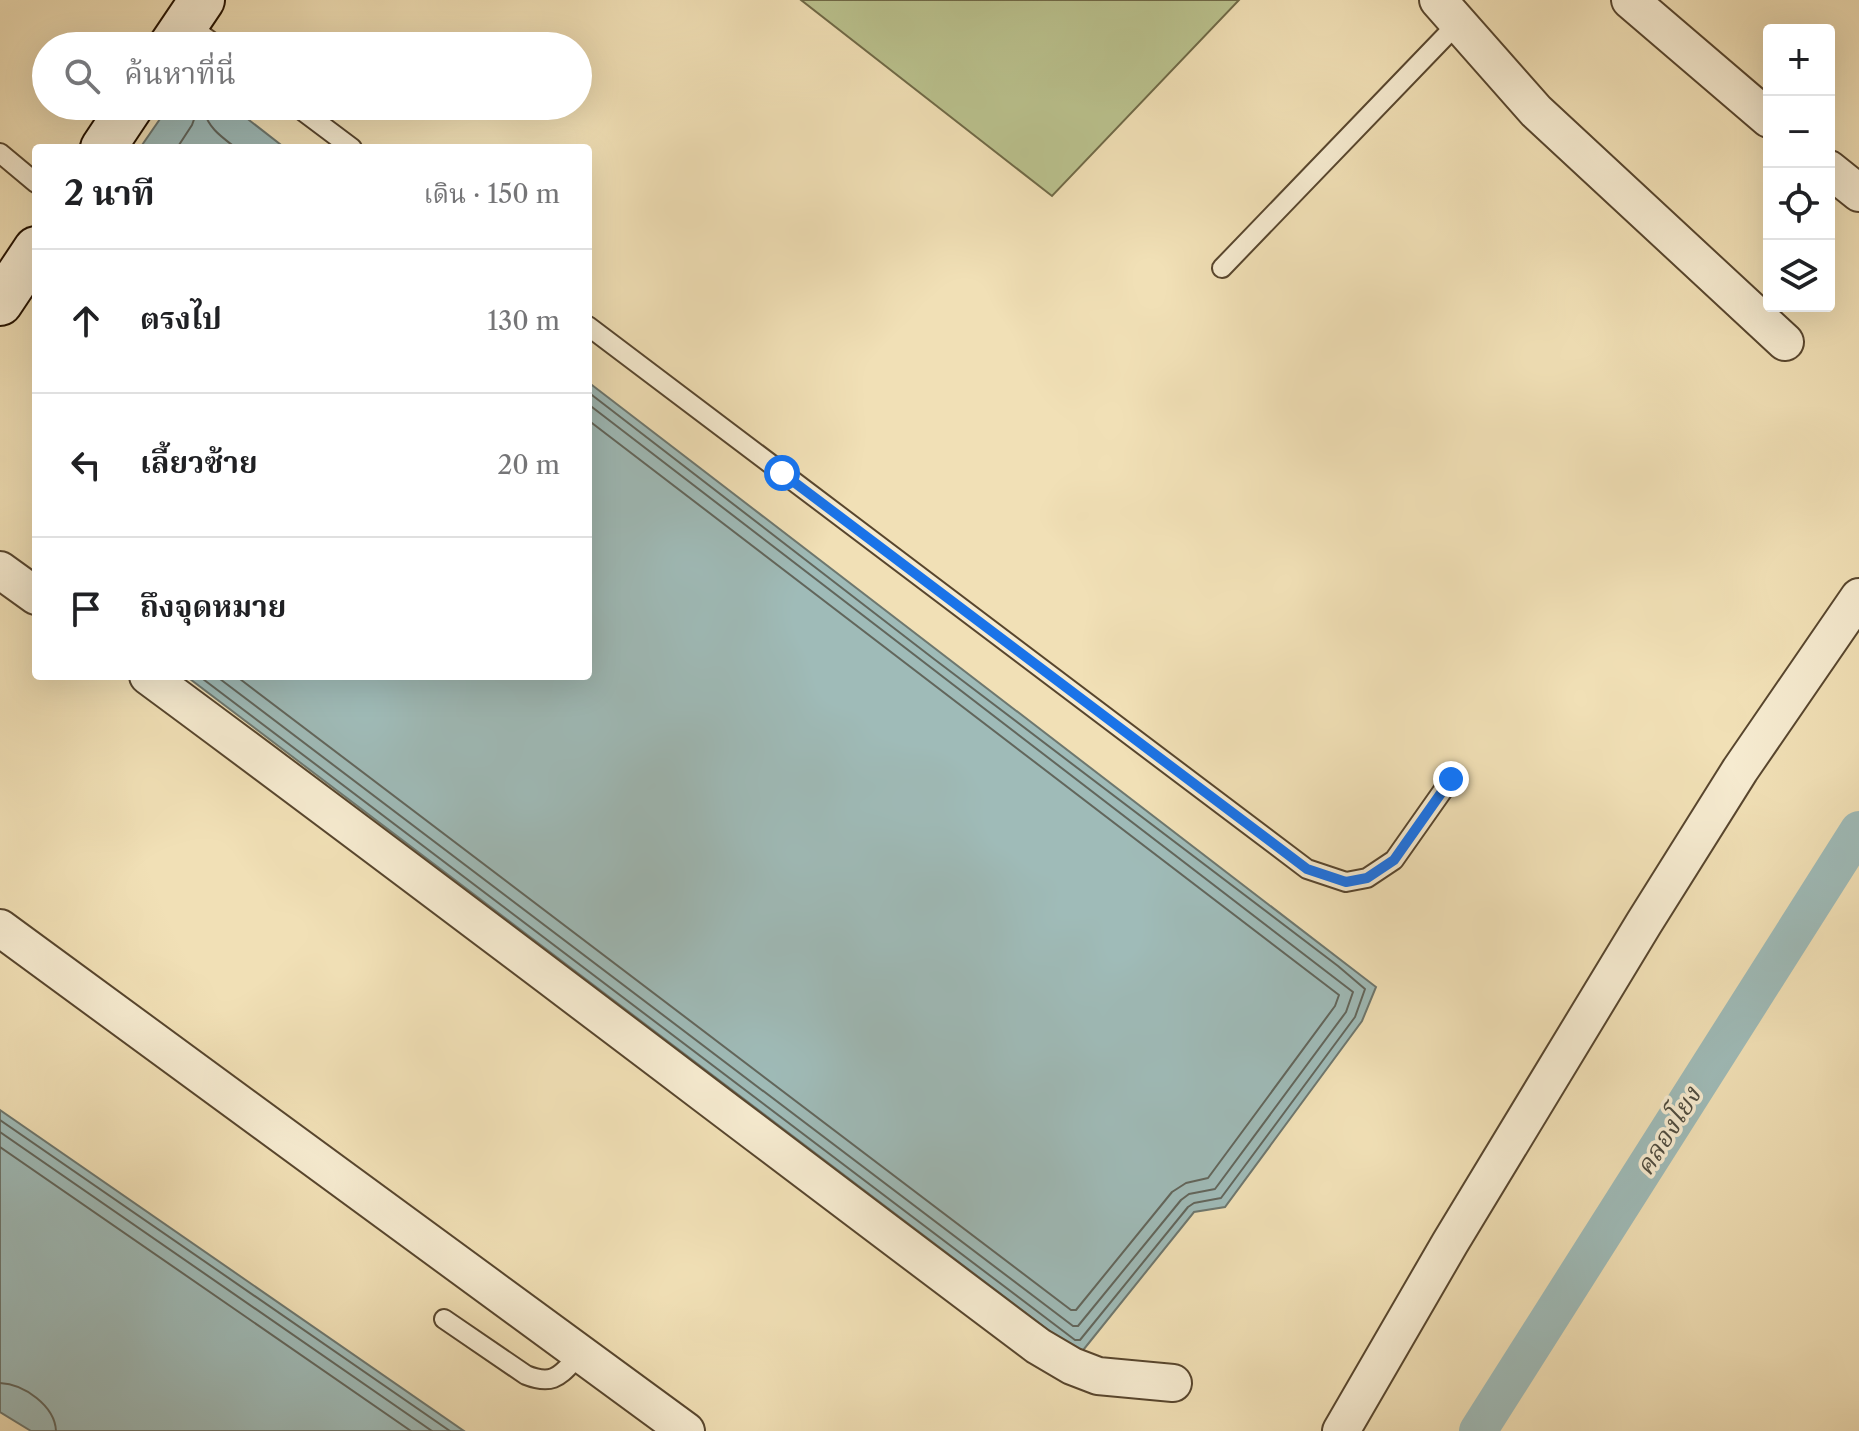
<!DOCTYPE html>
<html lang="th">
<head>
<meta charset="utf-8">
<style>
	:root { --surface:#fff; --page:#f6f6f6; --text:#202124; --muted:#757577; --line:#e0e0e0 }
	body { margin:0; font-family:"Libre Caslon Text","Noto Serif Thai",serif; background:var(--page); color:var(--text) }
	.controls { position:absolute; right:24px; top:24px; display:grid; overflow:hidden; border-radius:8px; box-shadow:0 8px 32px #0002 }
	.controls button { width:72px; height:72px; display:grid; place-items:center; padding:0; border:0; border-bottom:2px solid var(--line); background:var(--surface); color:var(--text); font:40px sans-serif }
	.stop { position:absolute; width:24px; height:24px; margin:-18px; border:6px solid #1a73e8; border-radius:50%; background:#fff }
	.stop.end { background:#1a73e8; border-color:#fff; box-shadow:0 2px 8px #0008 }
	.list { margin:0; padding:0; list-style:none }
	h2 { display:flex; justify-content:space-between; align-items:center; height:104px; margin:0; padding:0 32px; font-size:34px }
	h2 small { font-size:26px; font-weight:400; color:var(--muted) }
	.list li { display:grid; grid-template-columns:52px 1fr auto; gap:24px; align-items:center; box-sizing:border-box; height:144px; padding:0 32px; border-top:2px solid var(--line) }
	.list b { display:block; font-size:30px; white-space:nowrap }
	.list em { font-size:26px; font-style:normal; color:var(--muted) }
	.icon { flex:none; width:44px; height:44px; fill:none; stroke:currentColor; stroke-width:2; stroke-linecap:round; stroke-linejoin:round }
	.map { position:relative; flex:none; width:1859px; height:1431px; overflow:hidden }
	.search { position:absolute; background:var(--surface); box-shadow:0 8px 32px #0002; left:32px; top:32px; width:560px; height:88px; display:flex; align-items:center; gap:20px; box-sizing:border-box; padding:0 28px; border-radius:44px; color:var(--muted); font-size:30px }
	.panel { position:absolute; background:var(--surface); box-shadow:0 8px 32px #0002; left:32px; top:144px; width:560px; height:536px; border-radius:8px }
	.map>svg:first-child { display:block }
	.green { fill:#bac28e; stroke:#706a47; stroke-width:2 }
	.water { fill:#9fbbb8; stroke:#6e776e; stroke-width:2 }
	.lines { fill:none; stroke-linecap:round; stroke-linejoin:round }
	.shore { stroke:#62665c; stroke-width:2 }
	.canal { stroke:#9fbbb8; stroke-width:38 }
	.lane-casing { stroke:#58462e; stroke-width:22 }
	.street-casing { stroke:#58462e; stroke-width:40 }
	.secondary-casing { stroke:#251200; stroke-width:48 }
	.lane { stroke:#f6ebd0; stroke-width:18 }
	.street { stroke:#f6ebd0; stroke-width:36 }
	.secondary { stroke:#f6ebd0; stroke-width:44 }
	.route { stroke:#1a73e8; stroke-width:10 }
	.labels { text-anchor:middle; stroke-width:7; stroke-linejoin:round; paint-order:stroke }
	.water-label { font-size:26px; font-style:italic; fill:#504d40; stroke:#f6ebd0 }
</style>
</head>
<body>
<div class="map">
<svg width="1859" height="1431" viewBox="0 0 1859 1431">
	<rect width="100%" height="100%" fill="#f1e0b6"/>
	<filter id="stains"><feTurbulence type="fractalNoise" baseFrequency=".0025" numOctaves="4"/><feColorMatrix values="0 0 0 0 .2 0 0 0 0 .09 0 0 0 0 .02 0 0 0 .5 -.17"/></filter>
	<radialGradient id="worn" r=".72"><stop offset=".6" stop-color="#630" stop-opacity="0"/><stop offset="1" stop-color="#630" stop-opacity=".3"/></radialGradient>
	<path class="green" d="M801,0H1239L1052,196Z"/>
	<g class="water">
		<path d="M169,106H231L285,148H140Z"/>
		<path d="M588,382L1376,987L1362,1021L1225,1207L1194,1212L1080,1354L186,676H588Z"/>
		<path d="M0,1110L464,1431H31L0,1412Z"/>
	</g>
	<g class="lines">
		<g class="shore">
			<path d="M177,148L192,125L197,111L201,109L204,111C209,129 222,137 236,148"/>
			<path d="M199,676L1075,1340H1080L1188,1207L1194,1203L1221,1198L1355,1017L1365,989L1338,966L934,659L588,392"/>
			<path d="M216,676L1073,1326H1078L1181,1200L1189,1194L1215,1189L1346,1012L1353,992L588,404"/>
			<path d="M236,676L1071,1310H1076L1172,1192L1186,1183L1208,1178L1335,1006L1339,995L588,420"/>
			<path d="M0,1120L450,1431"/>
			<path d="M0,1132L432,1431"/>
			<path d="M0,1147L411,1431"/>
			<path d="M0,1383C24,1384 55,1406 56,1431"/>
		</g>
		<path class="canal" d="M1478,1431L1859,830"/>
		<g class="lane-casing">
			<g id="lane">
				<path d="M186,23L217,46"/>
				<path d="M296,106L352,148"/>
				<path d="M0,153L36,183"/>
				<path d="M1222,268L1458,23"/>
				<path d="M588,326L1307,869L1346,882L1367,878L1394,860L1451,779"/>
				<path d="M444,1319L526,1375C556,1387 561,1373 581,1354"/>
			</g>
		</g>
		<g class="street-casing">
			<g id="street">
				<path d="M1438,0L1536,111L1785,342"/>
				<path d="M1630,0L1769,119"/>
				<path d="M1829,169L1859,193"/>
				<path d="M0,570L36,596"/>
				<path d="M148,676C447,897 741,1123 1038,1346L1072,1366L1098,1376L1173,1383"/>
				<path d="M0,928L686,1431"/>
				<path d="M1341,1431L1450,1243L1644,923L1740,770L1859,597"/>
			</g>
		</g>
		<g class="secondary-casing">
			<g id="secondary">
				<path d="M171,46L202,0"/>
				<path d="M103,148L131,106"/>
				<path d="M0,303L36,249"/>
			</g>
		</g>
		<use href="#lane" class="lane"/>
		<use href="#street" class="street"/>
		<use href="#secondary" class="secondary"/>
	</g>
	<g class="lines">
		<path class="route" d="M782,473L1307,869L1346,882L1367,878L1394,860L1451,779"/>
	</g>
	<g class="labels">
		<g class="water-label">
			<text transform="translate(1668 1131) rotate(-58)" y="9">คลองโยง</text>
		</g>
	</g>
	<rect width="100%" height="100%" filter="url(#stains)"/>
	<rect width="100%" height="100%" fill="url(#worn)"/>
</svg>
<div class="controls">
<button>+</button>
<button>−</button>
<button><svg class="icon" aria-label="locate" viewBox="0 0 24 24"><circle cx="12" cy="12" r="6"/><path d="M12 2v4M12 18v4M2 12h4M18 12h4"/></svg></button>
<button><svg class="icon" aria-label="layers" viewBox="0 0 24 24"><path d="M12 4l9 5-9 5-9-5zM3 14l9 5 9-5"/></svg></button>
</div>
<div class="stop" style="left:782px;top:473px"></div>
<div class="stop end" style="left:1451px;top:779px"></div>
<div class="search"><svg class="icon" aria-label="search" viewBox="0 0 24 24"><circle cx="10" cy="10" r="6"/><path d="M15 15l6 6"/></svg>ค้นหาที่นี่</div>
<section class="panel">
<h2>2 นาที<small>เดิน · 150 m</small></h2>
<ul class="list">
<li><svg class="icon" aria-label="ahead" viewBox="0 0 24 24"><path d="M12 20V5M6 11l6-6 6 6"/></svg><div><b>ตรงไป</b></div><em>130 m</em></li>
<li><svg class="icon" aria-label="left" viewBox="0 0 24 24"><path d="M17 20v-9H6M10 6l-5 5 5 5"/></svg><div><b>เลี้ยวซ้าย</b></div><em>20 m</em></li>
<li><svg class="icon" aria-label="arrive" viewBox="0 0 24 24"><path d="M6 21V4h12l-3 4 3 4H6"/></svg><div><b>ถึงจุดหมาย</b></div></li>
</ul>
</section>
</div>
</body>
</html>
